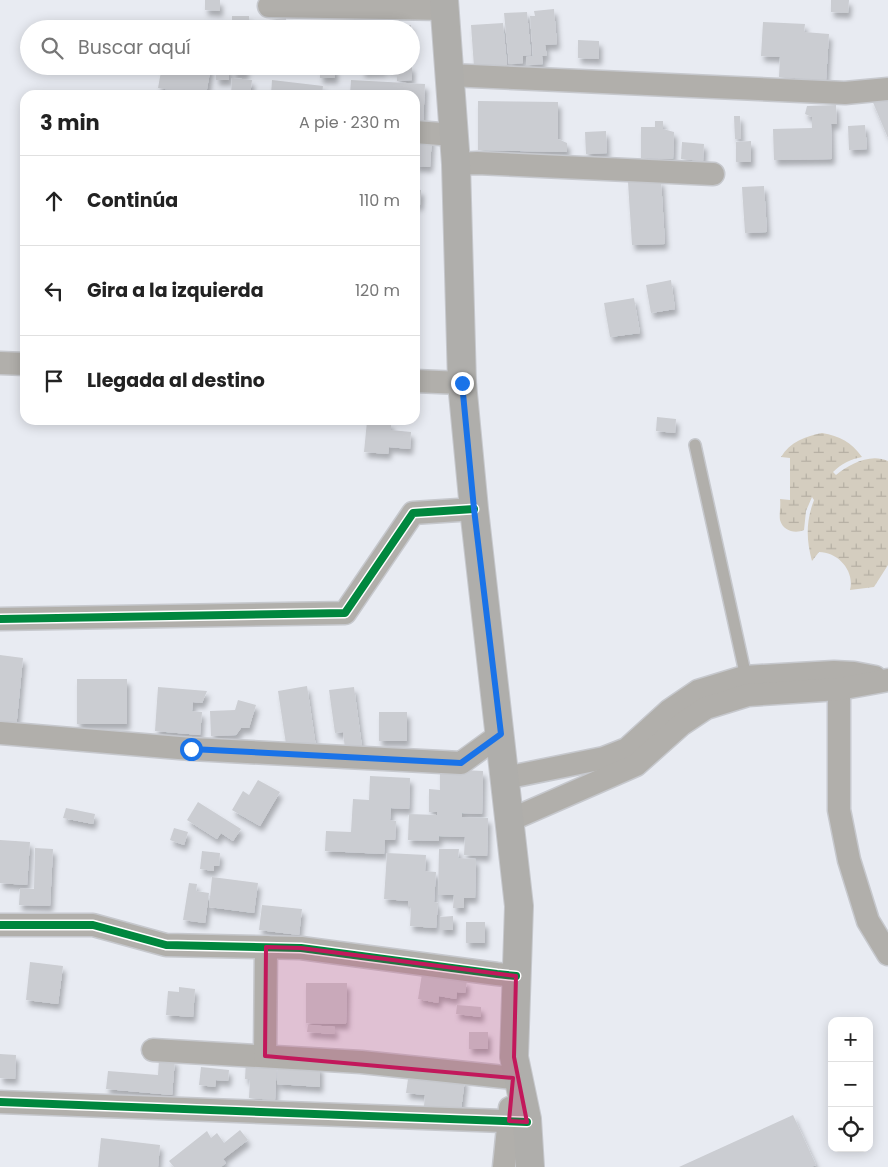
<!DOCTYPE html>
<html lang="es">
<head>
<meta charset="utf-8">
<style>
	:root { --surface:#fff; --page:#f2f2f2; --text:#222; --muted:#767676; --line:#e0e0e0 }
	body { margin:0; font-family:Poppins,sans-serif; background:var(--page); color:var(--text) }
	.controls { position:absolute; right:15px; bottom:15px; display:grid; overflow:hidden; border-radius:10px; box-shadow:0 2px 12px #0003 }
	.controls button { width:45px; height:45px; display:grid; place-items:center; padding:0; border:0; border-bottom:1px solid var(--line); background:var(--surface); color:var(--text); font:25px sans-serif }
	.stop { position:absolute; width:15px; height:15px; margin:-11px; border:4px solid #1a73e8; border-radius:50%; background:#fff }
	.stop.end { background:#1a73e8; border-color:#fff; box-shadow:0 1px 5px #0008 }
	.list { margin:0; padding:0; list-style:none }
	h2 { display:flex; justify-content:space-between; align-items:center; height:65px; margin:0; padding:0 20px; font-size:21px }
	h2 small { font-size:16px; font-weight:400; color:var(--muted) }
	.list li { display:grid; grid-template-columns:32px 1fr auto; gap:15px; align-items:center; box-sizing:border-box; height:90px; padding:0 20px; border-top:1px solid var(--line) }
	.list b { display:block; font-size:19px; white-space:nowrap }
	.list em { font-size:16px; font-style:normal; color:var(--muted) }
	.icon { flex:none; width:28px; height:28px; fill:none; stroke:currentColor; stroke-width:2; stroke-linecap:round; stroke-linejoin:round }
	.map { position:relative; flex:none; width:888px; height:1167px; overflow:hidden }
	.search { position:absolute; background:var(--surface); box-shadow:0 2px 12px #0003; left:20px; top:20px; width:400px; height:55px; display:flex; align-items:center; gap:12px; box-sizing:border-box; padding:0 18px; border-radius:28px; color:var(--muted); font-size:19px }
	.panel { position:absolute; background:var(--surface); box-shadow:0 2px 12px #0003; left:20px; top:90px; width:400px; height:335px; border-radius:15px }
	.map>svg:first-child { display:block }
	.wetland { fill:url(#wetland-marsh) }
	.building { fill:#cbcdd2; filter:url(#shadow) }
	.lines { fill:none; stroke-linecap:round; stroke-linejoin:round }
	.service-casing { stroke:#c6c8cd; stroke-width:14 }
	.minor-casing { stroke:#c6c8cd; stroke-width:25 }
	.secondary-casing { stroke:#c6c8cd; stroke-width:30 }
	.service { stroke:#b1afab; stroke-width:11 }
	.minor { stroke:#b1afab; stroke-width:22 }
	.secondary { stroke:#afaeab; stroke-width:28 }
	.cycleway-casing { stroke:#fff; stroke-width:11 }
	.cycleway { stroke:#00873e; stroke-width:8 }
	.route { stroke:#1a73e8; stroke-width:6 }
	.marked { fill:#c2185b; fill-opacity:0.2; stroke:#c2185b; stroke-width:4; stroke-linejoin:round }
</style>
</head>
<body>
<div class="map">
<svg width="888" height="1167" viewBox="0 0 888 1167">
	<defs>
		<pattern id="wetland-marsh" width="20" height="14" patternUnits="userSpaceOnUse" patternTransform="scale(1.25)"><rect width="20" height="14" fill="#d4cdbf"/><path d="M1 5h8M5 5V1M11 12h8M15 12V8" fill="none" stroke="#b6b0a4"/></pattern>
		<filter id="shadow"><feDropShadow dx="3" dy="5.5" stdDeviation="2.5" flood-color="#0004"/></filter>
	</defs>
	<rect width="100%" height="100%" fill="#e8ebf2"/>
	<path class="wetland" d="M822,433C840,436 851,442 862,457C851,459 841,464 833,472L836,475C850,464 870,453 888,461V565L874,587L850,590C855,571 838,552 819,552L812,561C806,539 806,521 814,500L812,497L806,511L804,530C795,534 783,531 780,520C779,514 781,506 780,499L790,500V458L781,457C790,442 806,436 822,433Z"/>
	<g class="building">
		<path d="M205,0H220V11L205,10Z"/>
		<path d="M831,0H849L848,13L831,12Z"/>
		<path d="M554,9L557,44L545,45L547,56H542L543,64L526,65V57L533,56L530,16H535L534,11Z"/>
		<path d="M527,12L531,55L523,56V63L509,64L504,13Z"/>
		<path d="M232,16H249L250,29H232Z"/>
		<path d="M286,18L287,29H268V20Z"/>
		<rect x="289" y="20" width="20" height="9"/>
		<rect x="251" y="22" width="13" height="7"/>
		<rect x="337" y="22" width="20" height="7"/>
		<path d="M763,22L805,24L804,32L829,34L826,80L779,77L780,57L761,56Z"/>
		<path d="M361,23L384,24V29H361Z"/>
		<path d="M503,23L507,65L474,67L471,25Z"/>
		<path d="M411,25V29H385V26Z"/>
		<path d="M578,40L599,41V59L578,58Z"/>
		<path d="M162,66H211L206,95L158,88Z"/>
		<rect x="216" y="66" width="13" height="14"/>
		<rect x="232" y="66" width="14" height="8"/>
		<rect x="320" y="66" width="15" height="12"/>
		<path d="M362,66H384V71L362,72Z"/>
		<path d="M386,66H412V80L397,81V70H386Z"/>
		<path d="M232,78L252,80L250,95H231Z"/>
		<path d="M272,80L323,86L322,95H271Z"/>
		<path d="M351,80L425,84L423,126H415V95H350Z"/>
		<path d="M886,95L888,101V138L872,100Z"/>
		<path d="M478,101L558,102V139L567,143V152L478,150Z"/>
		<path d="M836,105L837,124H831L832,159L774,160L773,129L812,128V117L805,114L807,106Z"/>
		<path d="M734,116H740L741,139H735Z"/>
		<path d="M655,121H663V129L674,132L673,159L641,158V127H655Z"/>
		<path d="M865,125L867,149L849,150L848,126Z"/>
		<path d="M606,131L607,153L586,154L585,132Z"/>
		<path d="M415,135L432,136L430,167L415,166Z"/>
		<path d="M751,141V162H736V142Z"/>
		<path d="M682,142L704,144L703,161L681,159Z"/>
		<path d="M661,180L665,244L632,245L628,182Z"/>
		<path d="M764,186L767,232L745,233L742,187Z"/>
		<path d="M415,189L421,190L420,205H415Z"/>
		<path d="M671,280L675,309L651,313L646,285Z"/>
		<path d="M634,298L640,333L610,337L604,303Z"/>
		<path d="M657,417L676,419L675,433L656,431Z"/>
		<path d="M367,421L391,423V430L411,432L410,449L389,447L388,454L364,452Z"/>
		<path d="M0,655L23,658L16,729L0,727Z"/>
		<rect x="77" y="679" width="50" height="45"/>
		<path d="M307,686L316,747L286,744L278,691Z"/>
		<path d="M158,687L207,691L202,703L193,702L192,711L202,712L200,735L155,731Z"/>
		<path d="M354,687L362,747L345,749L343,732L335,733L329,690Z"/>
		<path d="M238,700L256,705L249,728H241L236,735L211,736L210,711L235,710Z"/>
		<rect x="379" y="712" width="28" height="29"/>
		<path d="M440,769L483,771L482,814L462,813V817L488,818L487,856L464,855L465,837L439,836V841L408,840L409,814L437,815V812H429V789L440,790Z"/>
		<path d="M370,776L410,778L409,809L391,808L390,820L396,821L395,840H385L384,854L325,851L326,831L351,832L353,799L369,800Z"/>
		<path d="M258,780L280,792L260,826L232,810L243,791L249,795Z"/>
		<path d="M198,802L241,829L233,841L221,833L217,839L187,820Z"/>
		<path d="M66,808L95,814L93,824L63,818Z"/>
		<path d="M174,828L188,832L184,845L170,840Z"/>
		<path d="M0,840L30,842L27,885L0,883Z"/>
		<path d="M35,848L53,849L50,906L19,905L20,888L34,889Z"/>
		<path d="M439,849H459L458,858L476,859L475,898H464V908H453L454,895H438Z"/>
		<path d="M202,851L220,853L219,866H214V871L200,869Z"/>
		<path d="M387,853L426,855L425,871L436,872L434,902L438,903L436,928L410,926L411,907H408V901L384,899Z"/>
		<path d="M212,877L258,883L254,913L209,907Z"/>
		<path d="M189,883L197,884L196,891L209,893L205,923L183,920Z"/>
		<path d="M262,905L302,909L299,935L259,930Z"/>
		<path d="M453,916V930H440V917Z"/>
		<rect x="466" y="922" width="19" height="21"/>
		<path d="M30,962L63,966L58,1004L26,1000Z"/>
		<path d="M422,974L467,981L465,993L457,992L456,999L439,996L438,1003L418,999Z"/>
		<path d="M306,983H347L346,1024L306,1023Z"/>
		<path d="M179,987L195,989L193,1017L166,1015L168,991L179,992Z"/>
		<path d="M457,1005L481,1007V1017L456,1014Z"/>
		<path d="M308,1025L335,1027V1034L307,1032Z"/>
		<rect x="469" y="1032" width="19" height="17"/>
		<path d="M0,1054L16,1055L15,1079L0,1078Z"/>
		<path d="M159,1059L175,1060L172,1095L106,1089L108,1071L158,1075Z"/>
		<path d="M246,1060L277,1062L275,1100L249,1098L250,1079H245Z"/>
		<path d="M278,1064L320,1066V1087L277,1084Z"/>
		<path d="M201,1067L229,1070L228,1081L216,1080L215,1087L199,1085Z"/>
		<path d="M409,1072L465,1079L461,1110L424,1106L425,1095L406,1093Z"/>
		<path d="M793,1115L816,1165L811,1167H679Z"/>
		<path d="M240,1130L248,1140L223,1159L226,1163L221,1167H174L169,1161L207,1131L211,1138L217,1133L224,1143Z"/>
		<path d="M101,1138L160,1145L158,1167H98Z"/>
	</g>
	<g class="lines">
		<g class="service-casing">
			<path id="service" d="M695,445L746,677"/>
		</g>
		<g class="minor-casing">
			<g id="minor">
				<path d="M269,6L444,9"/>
				<path d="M449,75L845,93L888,89"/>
				<path d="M415,132L454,135"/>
				<path d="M456,164L477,163L713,174"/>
				<path d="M0,363L25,364"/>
				<path d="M415,381L462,383"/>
				<path d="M0,619L345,613L413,513L474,509"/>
				<path d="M835,676L839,689V810L849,860L868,921L888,954"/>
				<path d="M0,733L191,749L461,763L501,734"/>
				<path d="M505,778L604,758L627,749L670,710L698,691L744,677L834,672L854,673L875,677"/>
				<path d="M508,821L636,765L682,724L706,708L748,695L839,689L888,680"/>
				<path d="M0,925H93L166,945L301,948L497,974L516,976"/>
				<path d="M153,1050L361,1062L513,1078"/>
				<path d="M265,1056L266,947"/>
				<path d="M0,1102L527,1122"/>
				<path d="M504,1167L510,1108"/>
			</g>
		</g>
		<g class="secondary-casing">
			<path id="secondary" d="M444,0L456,164L462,383L474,509L519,906L514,1057L527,1119L530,1167"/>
		</g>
		<use href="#service" class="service"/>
		<use href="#minor" class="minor"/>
		<use href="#secondary" class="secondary"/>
		<g class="cycleway-casing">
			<g id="cycleway">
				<path d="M0,619L345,613L413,513L474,509"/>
				<path d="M0,925H93L166,945L301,948L497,974L516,976"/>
				<path d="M0,1102L527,1122"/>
			</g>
		</g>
		<use href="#cycleway" class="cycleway"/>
	</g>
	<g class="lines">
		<path class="route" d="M191,749L461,763L501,734L474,509L462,383"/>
	</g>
	<path class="marked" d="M266,947L301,948L516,976L514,1057L527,1122L509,1121L513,1078L265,1056Z"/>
</svg>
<div class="controls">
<button>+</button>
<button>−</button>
<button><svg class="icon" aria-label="locate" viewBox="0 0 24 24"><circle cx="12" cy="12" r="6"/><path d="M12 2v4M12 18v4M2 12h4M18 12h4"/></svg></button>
</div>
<div class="stop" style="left:191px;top:749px"></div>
<div class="stop end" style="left:462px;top:383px"></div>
<div class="search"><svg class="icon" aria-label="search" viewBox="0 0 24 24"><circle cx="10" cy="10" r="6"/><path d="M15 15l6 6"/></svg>Buscar aquí</div>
<section class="panel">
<h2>3 min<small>A pie · 230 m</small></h2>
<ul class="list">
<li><svg class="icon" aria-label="ahead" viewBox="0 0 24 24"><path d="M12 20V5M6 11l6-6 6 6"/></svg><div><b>Continúa</b></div><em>110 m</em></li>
<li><svg class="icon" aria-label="left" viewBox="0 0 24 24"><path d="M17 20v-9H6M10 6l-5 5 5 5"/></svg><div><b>Gira a la izquierda</b></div><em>120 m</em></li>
<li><svg class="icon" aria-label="arrive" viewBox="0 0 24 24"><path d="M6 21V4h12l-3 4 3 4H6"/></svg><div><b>Llegada al destino</b></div></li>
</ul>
</section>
</div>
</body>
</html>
